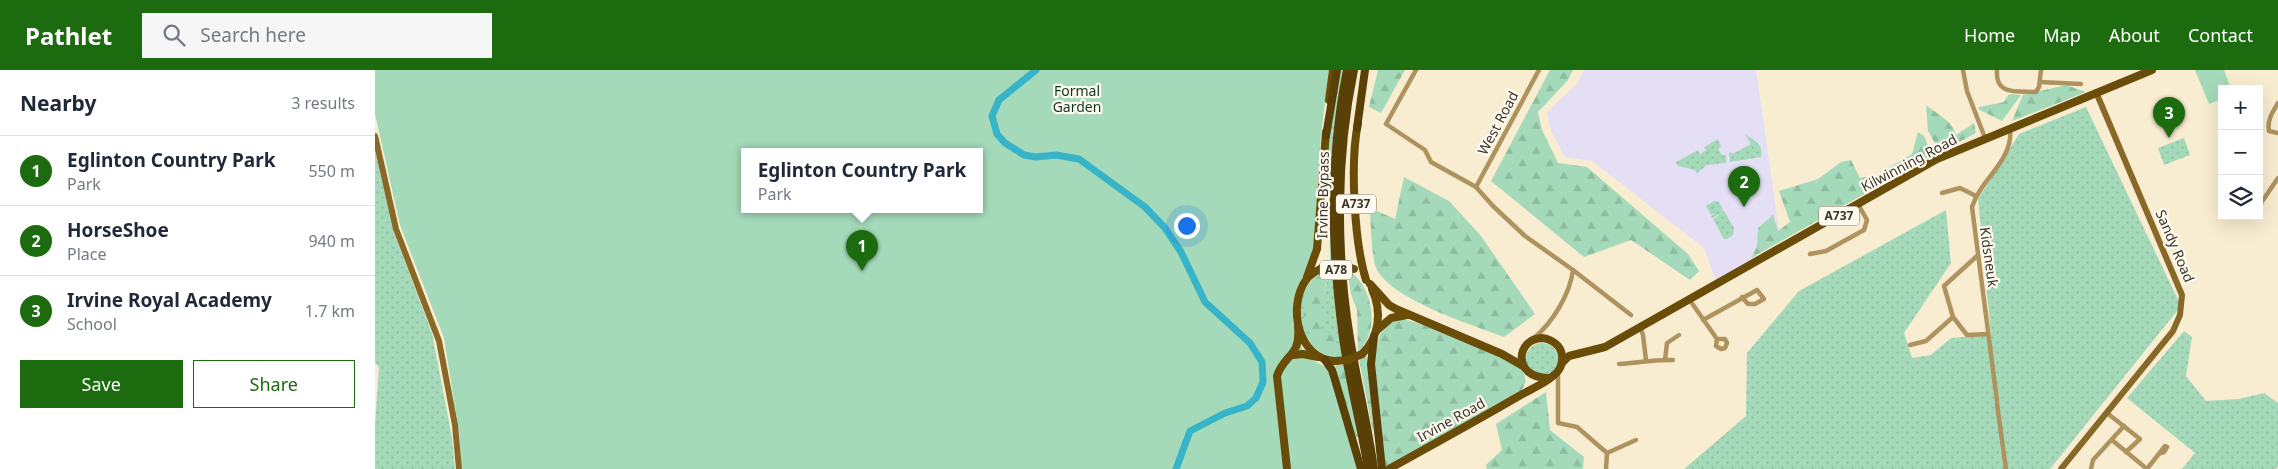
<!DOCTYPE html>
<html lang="en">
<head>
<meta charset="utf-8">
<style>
	:root { --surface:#fff; --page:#f6f6f7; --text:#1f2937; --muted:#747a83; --line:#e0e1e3; --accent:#1c6b0f }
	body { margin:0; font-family:"Noto Sans",sans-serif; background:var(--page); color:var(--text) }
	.controls { position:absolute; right:15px; top:15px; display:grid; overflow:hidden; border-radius:0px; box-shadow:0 5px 20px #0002 }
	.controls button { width:45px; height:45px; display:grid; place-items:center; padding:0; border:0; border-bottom:1px solid var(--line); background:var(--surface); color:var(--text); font:25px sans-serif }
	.you { position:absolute; left:811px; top:155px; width:18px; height:18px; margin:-12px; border:4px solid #fff; border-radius:50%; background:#1a73e8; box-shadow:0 0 0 8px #1a73e833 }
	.badge { display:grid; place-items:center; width:32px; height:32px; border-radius:50%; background:var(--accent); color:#fff; font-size:16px; font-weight:700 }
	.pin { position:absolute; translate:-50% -41px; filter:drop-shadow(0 1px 2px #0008) }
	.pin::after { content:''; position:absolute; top:26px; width:18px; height:15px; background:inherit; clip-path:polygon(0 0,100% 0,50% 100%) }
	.popup { position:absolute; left:366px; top:78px; width:242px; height:65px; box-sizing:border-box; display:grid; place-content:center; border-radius:0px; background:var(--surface); filter:drop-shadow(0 1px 4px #0005); font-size:16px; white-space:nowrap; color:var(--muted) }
	.popup b { font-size:19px; color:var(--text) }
	.popup::after { content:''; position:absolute; left:50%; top:100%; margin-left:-10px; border:10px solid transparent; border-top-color:var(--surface) }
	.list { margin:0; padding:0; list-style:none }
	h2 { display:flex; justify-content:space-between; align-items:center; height:65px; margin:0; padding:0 20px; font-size:21px }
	h2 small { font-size:16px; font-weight:400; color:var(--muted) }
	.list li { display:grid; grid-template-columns:32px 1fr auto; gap:15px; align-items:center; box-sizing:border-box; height:70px; padding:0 20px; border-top:1px solid var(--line) }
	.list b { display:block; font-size:19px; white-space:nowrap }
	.list p { margin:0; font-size:16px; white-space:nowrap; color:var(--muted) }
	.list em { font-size:16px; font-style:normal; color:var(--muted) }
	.actions { display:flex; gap:10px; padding:15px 20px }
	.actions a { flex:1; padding:11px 0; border:1px solid var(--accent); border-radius:0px; text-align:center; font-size:18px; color:var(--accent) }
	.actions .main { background:var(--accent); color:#fff }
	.icon { flex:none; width:28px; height:28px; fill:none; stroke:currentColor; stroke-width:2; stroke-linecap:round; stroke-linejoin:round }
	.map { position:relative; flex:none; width:1903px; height:399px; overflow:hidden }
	header { display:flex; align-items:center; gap:30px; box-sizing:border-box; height:70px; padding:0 25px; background:var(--accent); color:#fff }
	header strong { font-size:24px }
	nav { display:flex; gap:28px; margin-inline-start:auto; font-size:18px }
	.search { width:350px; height:45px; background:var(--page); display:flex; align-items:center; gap:12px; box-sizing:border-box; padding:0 18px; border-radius:0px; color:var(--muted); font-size:19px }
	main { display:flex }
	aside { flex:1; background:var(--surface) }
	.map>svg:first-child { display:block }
	.medical { fill:#e5dff5 }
	.grass { fill:url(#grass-dots) }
	.forest { fill:url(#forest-firs) }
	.green { fill:#a4dab9; fill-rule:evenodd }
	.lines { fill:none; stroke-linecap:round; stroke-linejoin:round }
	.river { stroke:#37b4c8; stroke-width:7 }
	.minor { stroke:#ae935f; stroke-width:4.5 }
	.secondary { stroke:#886826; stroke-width:6 }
	.primary { stroke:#684c07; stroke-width:8 }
	.trunk { stroke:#594006; stroke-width:8 }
	.primary-bridge { stroke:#684c07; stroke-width:8 }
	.labels { text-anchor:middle; stroke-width:4.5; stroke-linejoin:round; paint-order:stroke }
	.shield { fill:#fffaef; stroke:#757065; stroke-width:1 }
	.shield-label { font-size:12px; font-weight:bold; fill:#3a352a }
	.park-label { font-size:14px; fill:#0f3522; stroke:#fffaef }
	.street-label { font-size:14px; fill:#3a352a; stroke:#fffaef }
</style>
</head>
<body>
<header>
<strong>Pathlet</strong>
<div class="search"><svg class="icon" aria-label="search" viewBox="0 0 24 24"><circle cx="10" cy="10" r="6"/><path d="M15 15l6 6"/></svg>Search here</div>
<nav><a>Home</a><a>Map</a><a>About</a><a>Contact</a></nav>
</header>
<main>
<aside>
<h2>Nearby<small>3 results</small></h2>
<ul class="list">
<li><span class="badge">1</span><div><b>Eglinton Country Park</b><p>Park</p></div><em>550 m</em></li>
<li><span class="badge">2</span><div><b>HorseShoe</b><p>Place</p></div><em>940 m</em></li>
<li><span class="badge">3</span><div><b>Irvine Royal Academy</b><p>School</p></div><em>1.7 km</em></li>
</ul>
<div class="actions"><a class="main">Save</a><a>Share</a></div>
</aside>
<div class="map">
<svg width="1903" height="399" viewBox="0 0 1903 399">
	<defs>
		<pattern id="grass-dots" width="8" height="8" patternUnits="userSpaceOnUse" patternTransform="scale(1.25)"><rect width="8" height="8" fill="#a4dab9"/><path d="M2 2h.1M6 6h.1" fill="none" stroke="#8ebc9f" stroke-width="1.8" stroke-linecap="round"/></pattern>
		<pattern id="forest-firs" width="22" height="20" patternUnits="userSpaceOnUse" patternTransform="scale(1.25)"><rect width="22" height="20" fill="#a4dab9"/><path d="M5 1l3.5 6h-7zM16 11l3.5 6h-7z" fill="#8ebc9f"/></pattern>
	</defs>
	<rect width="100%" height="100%" fill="#f8ecd1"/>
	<path class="medical" d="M1209,0H1381L1405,167L1343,215L1329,178L1217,91L1190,87L1176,61L1172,42L1202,14Z"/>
	<g class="grass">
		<path d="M965,0H969L957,190L955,191L954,104L950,103L957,44Z"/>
		<path d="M1711,37L1806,236L1675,399H1309L1371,346L1372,283L1424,221L1571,140L1576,193L1529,263L1537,288L1556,285L1576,268L1616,265L1603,129L1644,64Z"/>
		<path d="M1370,64C1379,71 1389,73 1386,87L1355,92L1354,83L1356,82L1357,84L1376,74Z"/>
		<path d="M1809,68L1815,85L1789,95L1783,78Z"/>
		<path d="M1343,69L1346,77L1343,79L1347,85H1351V93L1332,95L1322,103L1320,100L1303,96L1301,92L1323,80L1325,84L1331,80L1329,77Z"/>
		<path d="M0,79L19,163L57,263L77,368L80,399H0V355L4,297L0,293Z"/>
		<path d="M1339,131L1344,132L1348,140L1346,141H1349L1359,158L1358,165L1352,169H1349L1338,149L1347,143L1337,148L1336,146L1342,142L1336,145L1331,136Z"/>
		<path d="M956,198H957L967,287H964L944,257L951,245L944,234L949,230C947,218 955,210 956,198Z"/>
		<path d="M947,201L945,207L940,211L943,277L959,288C919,277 914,223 947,201Z"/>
		<path d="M1809,261L1817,267L1811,306L1831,331L1864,329L1889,323L1903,333V397L1901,399H1807L1820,383L1752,328Z"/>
		<circle cx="1167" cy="289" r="16"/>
	</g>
	<g class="forest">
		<path d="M1003,0H1030L1006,43L994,37Z"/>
		<path d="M1175,0H1198L1193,10L1163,42L1167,60L1183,93L1212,97L1313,184L1324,201L1315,210L1256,170L1209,187L1116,111Z"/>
		<path d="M1691,15L1711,22L1637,51L1648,25Z"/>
		<path d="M1634,24L1646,25L1627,51L1603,39L1604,37L1629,32Z"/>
		<path d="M1551,35C1562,44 1578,51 1581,65L1599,53L1601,63L1565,82L1553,61Z"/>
		<path d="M1543,62L1549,66L1557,85L1514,111L1505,103L1537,84Z"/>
		<path d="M1476,90L1485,108L1499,106L1498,119L1376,188L1382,177L1383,158L1398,145L1403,161L1415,152L1404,121L1443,109L1466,92Z"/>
		<path d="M1029,107L1074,131L1106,166L1160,244L1129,267C1098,255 1010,228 1000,195C996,178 996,156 995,138L1020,149Z"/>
		<path d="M956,198C954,210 947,219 949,230L945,234C950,241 953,246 949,254L944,257C958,262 961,274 964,287C956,288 946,281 941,274C927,257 925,236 935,216C939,210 944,208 947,201Z"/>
		<path d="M972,200C997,212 1007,262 983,281L982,240L976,224Z"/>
		<path d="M1027,249L1050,255L1143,295C1150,304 1154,311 1146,321L1010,397L998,285L1005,264L1010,258L1016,252Z"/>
		<path d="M990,285L992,288L999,368L984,289Z"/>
		<path d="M960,295H969L984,366L980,368Z"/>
		<path d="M1171,322L1175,360L1209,387L1208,399H1112L1111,395L1127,380L1121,354Z"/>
	</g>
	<g class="green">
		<path d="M0,0H954L946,65L938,186L924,215L918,242L920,263L928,279L937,290L951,297L956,304L983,399H87L84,362L69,268L25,155L0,44ZM370,82H604V140H370Z"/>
		<path d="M1820,0H1849L1856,19H1847V29L1834,34Z"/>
	</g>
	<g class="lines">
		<path class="river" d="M661,0L624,30L617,46L622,64L630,73L649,85L661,87L681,85L704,89L770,137L790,158L806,182L830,232L875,273L887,292L888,312L881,328L872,336L850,343L815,361L801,399"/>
		<g class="minor">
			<path d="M1041,0L1011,54L1050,80L1056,92L1101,117L1118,136L1150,166L1198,200C1195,224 1178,252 1159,268"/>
			<path d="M1588,0L1592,21L1610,68"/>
			<path d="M1622,0C1620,26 1642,21 1661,22L1664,17L1666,0"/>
			<path d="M1665,12L1706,14"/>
			<path d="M1903,33C1897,43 1892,50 1894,61L1903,63"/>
			<path d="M1101,117L1164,0"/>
			<path d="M1567,123L1585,118L1601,126"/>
			<path d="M1884,136L1903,108"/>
			<path d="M1435,184L1451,181L1489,160L1492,150L1483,134"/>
			<path d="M1602,186L1569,216L1578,247L1592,265L1613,264"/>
			<path d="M1198,200L1256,245"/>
			<path d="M1314,229L1342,269L1341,276L1346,279L1350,278L1352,273L1350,269H1342"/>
			<path d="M1328,250L1382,220L1389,229L1380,234H1373L1367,227"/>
			<path d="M1265,257L1268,265L1271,290"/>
			<path d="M1535,275L1551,271L1578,247"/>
			<path d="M1290,290L1292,273L1304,265"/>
			<path d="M1244,294C1263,293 1279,289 1298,290"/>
			<path d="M1183,303V353L1202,357L1232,383L1231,399"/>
			<path d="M1622,331L1597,137C1606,108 1639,91 1635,58"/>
			<path d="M1622,334L1631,399"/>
			<path d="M1732,343L1765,369L1751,382"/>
			<path d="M1737,370L1772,399"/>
			<path d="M1232,383L1261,370"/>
			<path d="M1716,399L1718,390L1749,356"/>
			<path d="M1772,399L1790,376L1792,377L1789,382L1786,383"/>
		</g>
		<g class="secondary">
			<path d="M0,66L21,159L64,271L80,355L84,399"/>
			<path d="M1686,399L1798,261L1805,245L1807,225L1721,22"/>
		</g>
		<g class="primary">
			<path d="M954,30L958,0"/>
			<path d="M983,53C975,92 979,171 991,210"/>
			<path d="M947,198C941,201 935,204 931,210C912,237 923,289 960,291"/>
			<path d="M932,207L942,179L951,62"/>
			<path d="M995,214L1014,235L1021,239L1127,284L1148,296"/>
			<path d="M1001,261L1016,248L1032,245"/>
			<path d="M987,284C1005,267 1007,241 997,219"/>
			<path d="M918,285L928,284L943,287"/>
			<path d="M1187,293L1194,286L1230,277L1562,89L1777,0"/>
			<path d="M912,399L902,306C909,284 926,287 923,257"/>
			<path d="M1014,399C1057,375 1101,351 1144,326C1156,319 1174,312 1183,301C1188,295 1189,283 1183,276C1180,272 1172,268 1167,268C1140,269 1138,308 1173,308"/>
		</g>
		<g class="trunk">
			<path d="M972,0C954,88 956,180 968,268C974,312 986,355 993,399"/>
			<path d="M979,0C961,87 961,181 975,268C982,312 993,355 999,399"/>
			<path d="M982,58L990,0"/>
			<path d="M951,66L962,0"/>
			<path d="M999,266L996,294L1007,399"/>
			<path d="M950,290L957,300L961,313L986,399"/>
		</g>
		<g class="primary-bridge">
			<path d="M947,198L964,194L979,199"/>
			<path d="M960,291L973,290L987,284"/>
		</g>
	</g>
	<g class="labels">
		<g class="shield">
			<rect x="961" y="124.5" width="40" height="19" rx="4"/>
			<rect x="1444" y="136.5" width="40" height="19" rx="4"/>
			<rect x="945" y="190.5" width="32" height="19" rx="4"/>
		</g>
		<g class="shield-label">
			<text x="981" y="138">A737</text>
			<text x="1464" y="150">A737</text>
			<text x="961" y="204">A78</text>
		</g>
		<g class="park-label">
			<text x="702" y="26">Formal<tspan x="702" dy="16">Garden</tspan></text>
		</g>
		<g class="street-label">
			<text transform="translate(1123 53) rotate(-62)" y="5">West Road</text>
			<text transform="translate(1534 93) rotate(-28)" y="5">Kilwinning Road</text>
			<text transform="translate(948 125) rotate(-89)" y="5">Irvine Bypass</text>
			<text transform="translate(1800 176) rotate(67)" y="5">Sandy Road</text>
			<text transform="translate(1614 187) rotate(82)" y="5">Kidsneuk</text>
			<text transform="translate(1076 350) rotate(-29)" y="5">Irvine Road</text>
		</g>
	</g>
</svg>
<div class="controls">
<button>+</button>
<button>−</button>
<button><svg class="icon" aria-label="layers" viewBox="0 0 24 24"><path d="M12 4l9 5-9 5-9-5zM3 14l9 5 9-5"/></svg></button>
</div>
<div class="you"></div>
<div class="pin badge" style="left:487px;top:201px">1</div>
<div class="popup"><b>Eglinton Country Park</b>Park</div>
<div class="pin badge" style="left:1369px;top:137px">2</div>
<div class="pin badge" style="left:1794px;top:68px">3</div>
</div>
</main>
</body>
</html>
